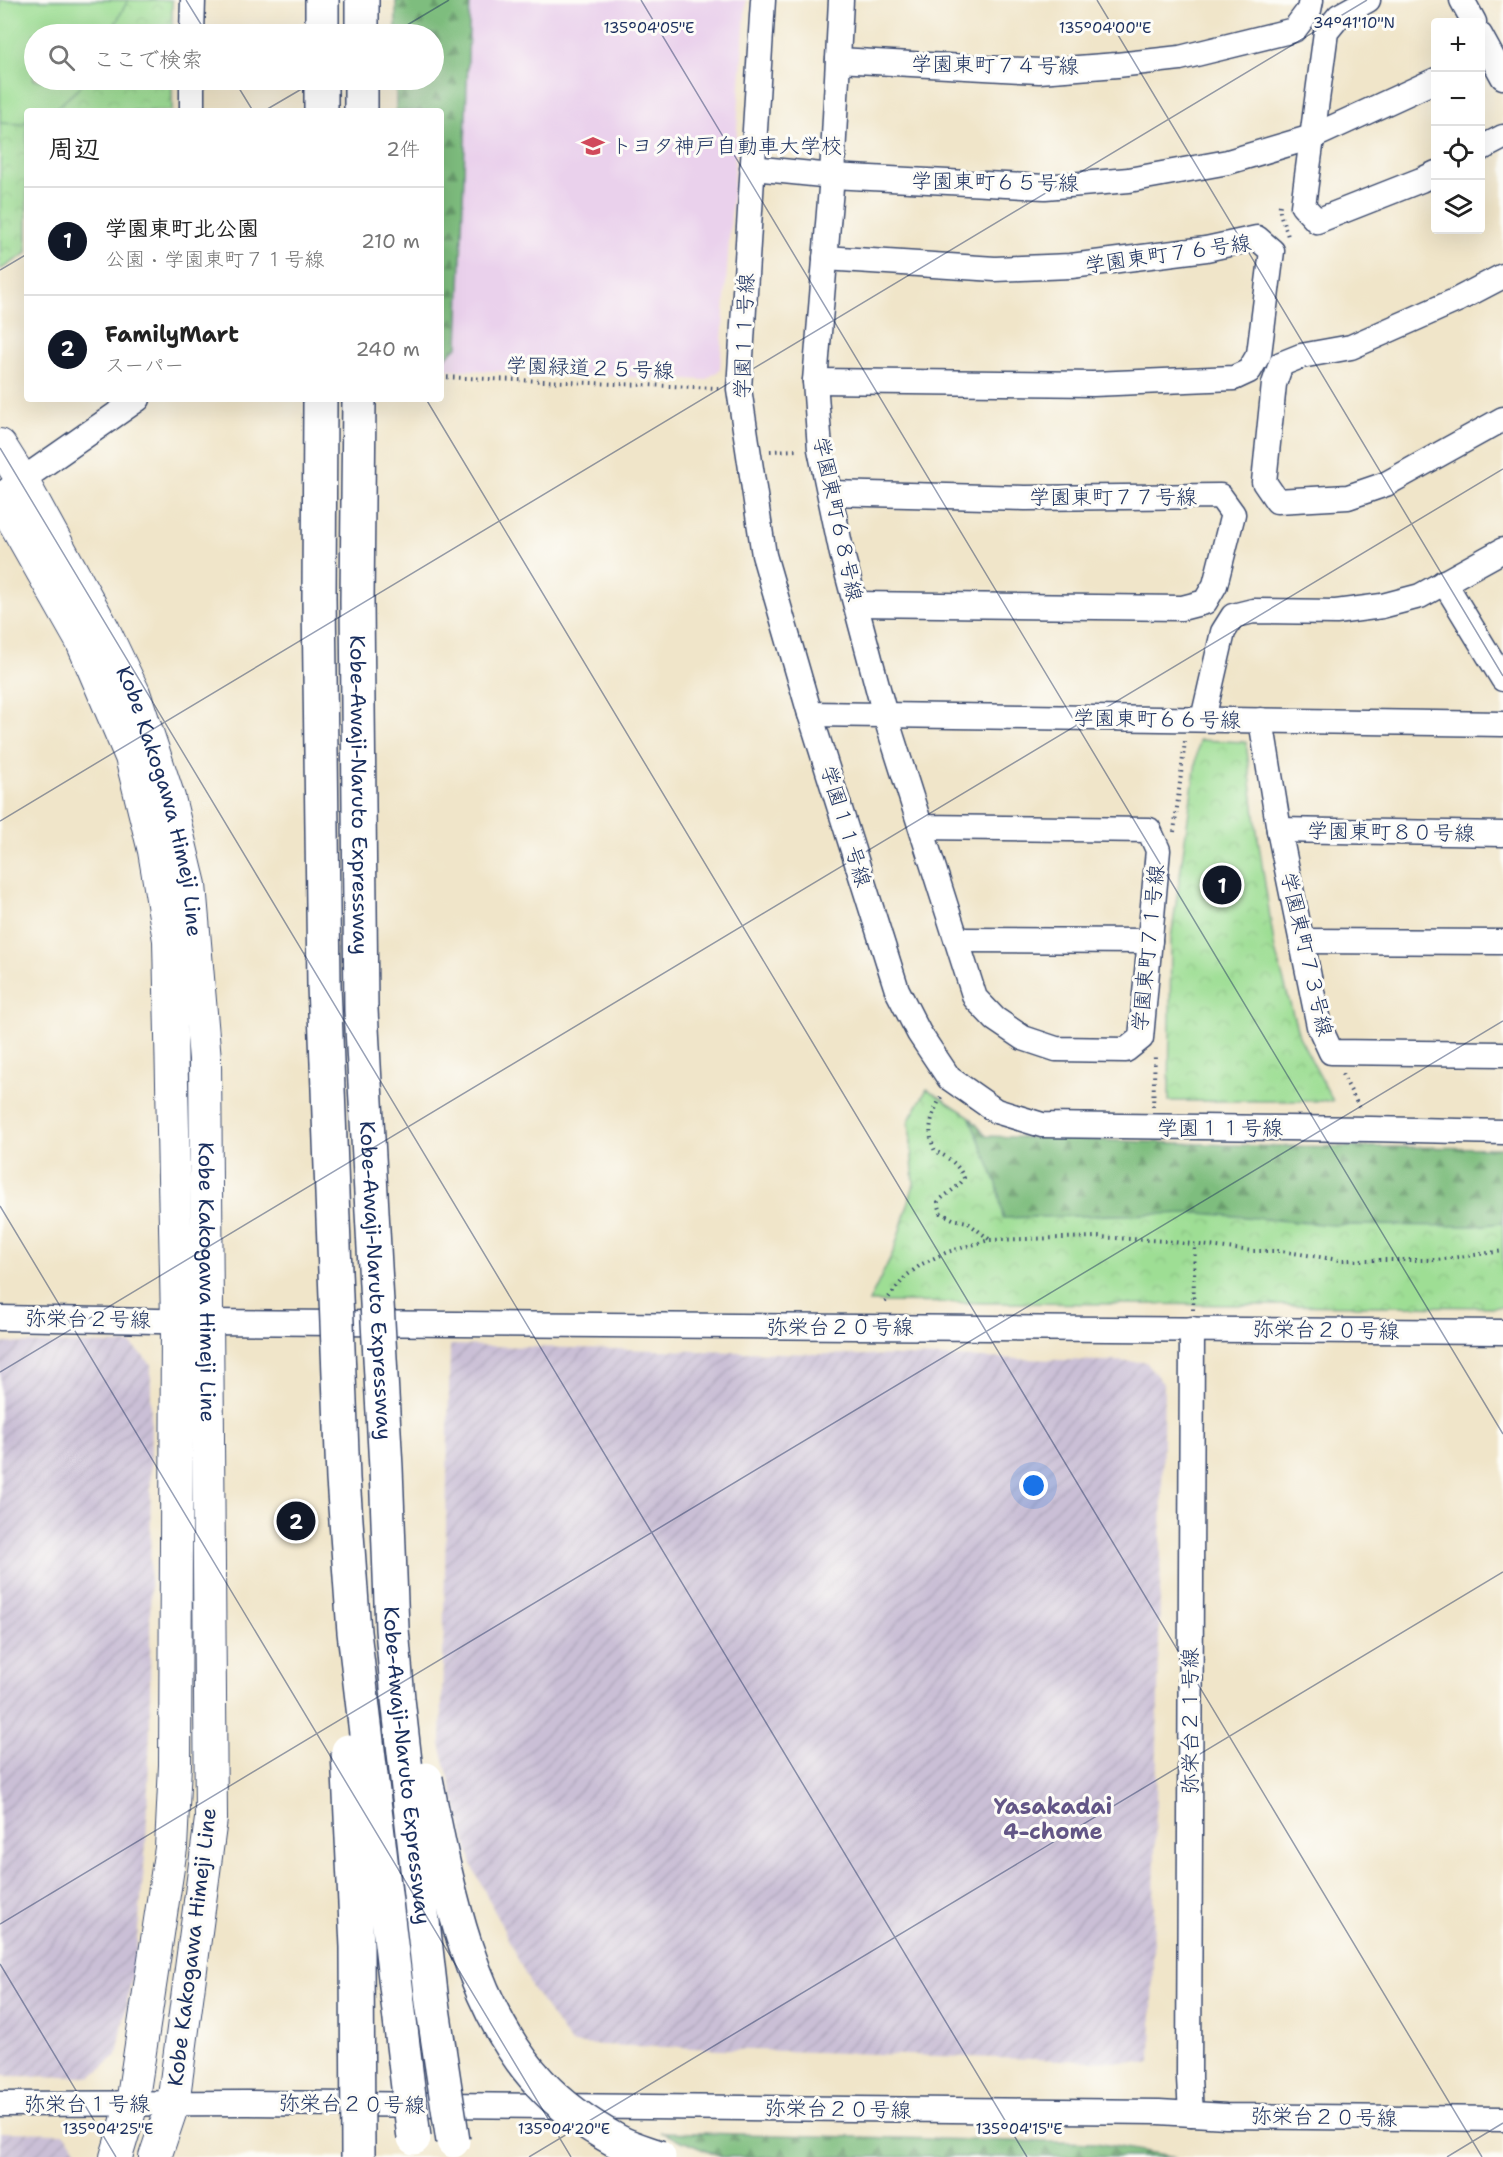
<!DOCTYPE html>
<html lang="ja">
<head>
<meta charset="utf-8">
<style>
	:root { --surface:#fff; --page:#f6f6f6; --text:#222; --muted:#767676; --line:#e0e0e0; --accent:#111827 }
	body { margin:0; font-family:"Shantell Sans","Klee One",sans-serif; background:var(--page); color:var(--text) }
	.controls { position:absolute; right:18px; top:18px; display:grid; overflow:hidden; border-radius:6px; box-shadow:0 6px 24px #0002 }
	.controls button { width:54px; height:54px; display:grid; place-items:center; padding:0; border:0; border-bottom:2px solid var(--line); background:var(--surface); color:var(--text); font:30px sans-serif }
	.you { position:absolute; left:1034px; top:1486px; width:21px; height:21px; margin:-15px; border:4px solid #fff; border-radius:50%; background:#1a73e8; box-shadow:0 0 0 9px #1a73e833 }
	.badge { display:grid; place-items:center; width:39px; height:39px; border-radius:50%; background:var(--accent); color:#fff; font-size:20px; font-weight:700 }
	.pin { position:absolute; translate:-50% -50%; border:3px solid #fff; box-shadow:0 2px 6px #0006 }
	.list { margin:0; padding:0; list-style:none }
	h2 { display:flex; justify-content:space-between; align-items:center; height:78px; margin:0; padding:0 24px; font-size:26px }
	h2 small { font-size:20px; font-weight:400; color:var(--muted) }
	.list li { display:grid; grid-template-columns:39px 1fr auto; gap:18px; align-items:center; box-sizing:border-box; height:108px; padding:0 24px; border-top:2px solid var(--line) }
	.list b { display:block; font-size:22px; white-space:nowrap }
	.list p { margin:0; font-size:20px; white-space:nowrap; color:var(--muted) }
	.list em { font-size:20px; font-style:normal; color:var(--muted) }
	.icon { flex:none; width:33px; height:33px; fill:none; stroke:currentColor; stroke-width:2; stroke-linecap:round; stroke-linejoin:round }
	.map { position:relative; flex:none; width:1503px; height:2157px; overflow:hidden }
	.search { position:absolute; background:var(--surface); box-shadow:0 6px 24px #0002; left:24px; top:24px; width:420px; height:66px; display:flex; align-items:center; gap:15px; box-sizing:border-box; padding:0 21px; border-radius:33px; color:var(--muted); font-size:22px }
	.panel { position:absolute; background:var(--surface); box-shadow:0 6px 24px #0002; left:24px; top:108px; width:420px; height:294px; border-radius:6px }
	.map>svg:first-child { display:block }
	.built { fill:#ead1ec }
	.industrial { fill:url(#industrial-furrows) }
	.forest { fill:url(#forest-firs); stroke:#4c766e; stroke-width:1.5 }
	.park { fill:url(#park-crowns); stroke:#5c8679; stroke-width:1.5 }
	.pitch { fill:#9ede94; stroke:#5c8679; stroke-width:1.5 }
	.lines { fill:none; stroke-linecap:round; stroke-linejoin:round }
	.minor-casing { stroke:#3b4a6e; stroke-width:27 }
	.major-casing { stroke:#3b4a6e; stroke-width:34 }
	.highway-casing { stroke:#3b4a6e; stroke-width:36 }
	.path { stroke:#3b4a6e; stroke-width:4; stroke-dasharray:1.5 4.5; stroke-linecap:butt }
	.minor { stroke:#fff; stroke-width:24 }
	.major { stroke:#fff; stroke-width:32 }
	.highway { stroke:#fff; stroke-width:33 }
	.highway-bridge-casing { stroke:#3b4a6e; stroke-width:36; stroke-linecap:butt }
	.highway-bridge { stroke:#fff; stroke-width:33 }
	.ticks { fill:none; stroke:#1b2f5e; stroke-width:1.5; stroke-opacity:0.45 }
	.labels { text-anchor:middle; stroke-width:6; stroke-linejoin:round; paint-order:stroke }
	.street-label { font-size:21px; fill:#1b2f5e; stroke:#fdfcf7 }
	.poi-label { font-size:21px; fill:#1b2f5e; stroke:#fdfcf7; text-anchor:start }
	.neighbourhood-label { font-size:22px; font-weight:bold; fill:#635686; stroke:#fdfcf7 }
	.ticks-label { font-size:15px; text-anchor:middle; fill:#1b2f5e; stroke:#fdfcf7; stroke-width:6; stroke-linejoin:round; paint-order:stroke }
</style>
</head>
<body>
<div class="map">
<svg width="1503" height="2157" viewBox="0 0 1503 2157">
	<defs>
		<pattern id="industrial-furrows" width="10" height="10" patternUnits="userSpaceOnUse" patternTransform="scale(1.5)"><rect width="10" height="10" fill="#cabfd6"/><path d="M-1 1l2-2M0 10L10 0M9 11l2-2" fill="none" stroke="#ada4ba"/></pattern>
		<pattern id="forest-firs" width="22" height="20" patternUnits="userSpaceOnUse" patternTransform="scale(1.5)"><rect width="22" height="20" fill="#7ebd7e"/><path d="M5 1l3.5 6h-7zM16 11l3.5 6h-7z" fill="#669a6a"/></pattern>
		<pattern id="park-crowns" width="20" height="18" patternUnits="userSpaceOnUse" patternTransform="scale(1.5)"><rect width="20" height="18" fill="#9ede94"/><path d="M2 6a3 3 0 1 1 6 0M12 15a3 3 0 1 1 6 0" fill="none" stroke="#88bf82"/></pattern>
	</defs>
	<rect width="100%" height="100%" fill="#fdfcf7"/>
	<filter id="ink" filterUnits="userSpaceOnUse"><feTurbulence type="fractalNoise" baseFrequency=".0167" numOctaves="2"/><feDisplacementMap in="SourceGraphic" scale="12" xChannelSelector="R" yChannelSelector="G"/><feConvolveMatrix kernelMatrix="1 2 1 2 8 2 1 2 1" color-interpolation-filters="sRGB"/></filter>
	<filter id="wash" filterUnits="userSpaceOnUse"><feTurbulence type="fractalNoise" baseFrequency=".008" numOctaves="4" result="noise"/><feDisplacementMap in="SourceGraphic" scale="24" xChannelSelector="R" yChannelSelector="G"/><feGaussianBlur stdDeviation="1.35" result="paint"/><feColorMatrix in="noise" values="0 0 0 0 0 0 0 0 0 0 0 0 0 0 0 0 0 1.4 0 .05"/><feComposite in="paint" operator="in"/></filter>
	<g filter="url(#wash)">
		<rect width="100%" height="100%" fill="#f0e5c9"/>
		<path class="built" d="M459,0H746L720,370L705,380L441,369V273Z"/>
		<g class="industrial">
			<path d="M0,1343L131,1344L151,1364L150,1732L146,1846L135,1961L117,2055L91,2077L0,2076Z"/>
			<path d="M450,1345L1146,1362L1164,1385L1151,2063L571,2044L532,1988L472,1865L441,1748Z"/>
			<path d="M0,2132L65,2133L83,2157H0Z"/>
		</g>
		<g class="forest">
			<path d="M396,0H470L458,346L441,362V111H396V80H434V34H396Z"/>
			<path d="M969,1116L986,1136L1260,1146L1503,1148V1223L1475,1226L1332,1225L1199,1213L1003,1218L997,1184Z"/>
			<path d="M660,2132L1096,2143L1176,2157H721Z"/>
		</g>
		<g class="park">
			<path d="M0,0H172V34H34V80H172V111H27V253L0,270Z"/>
			<path d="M1199,740L1246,742L1257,831L1275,950L1299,1036L1333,1101H1169L1171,939Z"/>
			<path d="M927,1089L969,1116L997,1184L1003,1218L1199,1213L1332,1225L1475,1226L1503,1223V1307L869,1302L894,1250L914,1184L909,1120Z"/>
		</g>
		<path class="pitch" d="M0,0H128L110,34H34V80H85L79,88L53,111H27V121L21,124L0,123Z"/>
	</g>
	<g filter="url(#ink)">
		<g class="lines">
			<g class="minor-casing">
				<g id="minor">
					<path d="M763,0L739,389L764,555L810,714L897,990L919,1033L949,1078L996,1111L1042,1125L1371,1129L1503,1132"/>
					<path d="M841,0L832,176L815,381L820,449L842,554L885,715L975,998L995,1019L1023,1038L1056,1049L1126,1050L1141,1038L1158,850L1149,830L921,827"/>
					<path d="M1368,0L1339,16L1326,32L1303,206L1317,221L1421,180L1436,173"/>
					<path d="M1462,0L1474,22"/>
					<path d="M192,34L193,0"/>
					<path d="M1480,35L1503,77"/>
					<path d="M838,60L1039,71L1117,65L1180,58L1294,30L1309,10L1311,0"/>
					<path d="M192,111V80"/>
					<path d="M1480,149L1503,137"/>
					<path d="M752,168L832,176L1045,187L1129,180L1228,162L1312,137L1436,80"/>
					<path d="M1503,276L1457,300L1351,347L1301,356L1281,364L1274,384L1264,482L1277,501L1348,497L1386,484L1503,419"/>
					<path d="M815,381L1093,384L1234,378L1249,371L1259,354L1272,251L1257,238L1206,249L1071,266L995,269L825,258"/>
					<path d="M9,489L138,399"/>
					<path d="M830,493L1025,498L1220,496L1233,514L1215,585L1205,602L1182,608L856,604"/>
					<path d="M1444,582L1503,679"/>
					<path d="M810,714L1503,724"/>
					<path d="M1203,719L1223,632L1233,616L1253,611L1336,612L1382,606L1420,596L1503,550"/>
					<path d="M1261,720L1279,830L1319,1026L1331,1052L1503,1054"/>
					<path d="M1279,830L1503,834"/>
					<path d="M957,940L1150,941"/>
					<path d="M1302,941L1503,942"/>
					<path d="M0,1318L208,1322L1503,1332"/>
					<path d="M0,2104L249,2103L1159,2112L1226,2116L1503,2119"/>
					<path d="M1191,2114L1189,2078L1192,1329"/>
				</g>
			</g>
			<g class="major-casing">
				<g id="major">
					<path id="s1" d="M0,445L22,480L104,630L134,693L169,798L190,885L205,1059L211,1819L173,2104L155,2157"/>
					<path d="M0,497L82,642L131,757L154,851L169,940L177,1321L175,1765L171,1848L132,2104L116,2157"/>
				</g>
			</g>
			<g class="highway-casing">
				<g id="highway">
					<path d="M322,34V0"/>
					<path d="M362,34V0"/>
					<path d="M321,111V80"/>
					<path d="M361,111V80"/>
				</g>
			</g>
			<g class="path">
				<path d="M1280,205C1278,215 1286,226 1288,237"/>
				<path d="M441,377L719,388"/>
				<path d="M770,451L799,450"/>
				<path d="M1174,832L1185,741"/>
				<path d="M1342,1074L1359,1107"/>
				<path d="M941,1097C931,1116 926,1130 935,1151C948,1157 958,1164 964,1178C959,1188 946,1193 938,1202L941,1213L953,1219L967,1222L989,1239"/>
				<path d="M1153,1107L1155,1055"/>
				<path d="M885,1302L906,1276L922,1264L947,1252L989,1240L1098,1237L1165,1241L1253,1251H1281L1339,1260H1437L1503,1251"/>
				<path d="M1193,1310L1195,1245"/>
			</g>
			<use href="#minor" class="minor"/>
			<use href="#major" class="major"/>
			<use href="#highway" class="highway"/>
			<g class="highway-bridge-casing">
				<g id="highway-bridge">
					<path d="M320,399L319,598L324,985L343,1479L354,1632L414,2138"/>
					<path id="s2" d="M359,399L357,602L361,1010L386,1468L392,1629L398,1699L432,2002L453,2141"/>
					<path d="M348,1751L357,1947L358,2157"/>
					<path d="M426,1779C446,1880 468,2005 540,2083C561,2106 590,2126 617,2141C630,2148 645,2152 659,2157"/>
				</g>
			</g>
			<use href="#highway-bridge" class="highway-bridge"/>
		</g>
	</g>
	<path class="ticks" d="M186,0L207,34M641,0L1503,1434M1097,0L1503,676M392,34L449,0M234,80L253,111M264,111L317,80M0,270L27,254M426,399L1482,2157M0,448L1027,2157M0,821L1367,0M0,1206L571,2157M0,1372L1503,469M0,1924L1503,1021M0,1964L116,2157M529,2157L1503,1572M1447,2157L1503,2123"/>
	<defs>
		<g id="school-bare" transform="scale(1.8)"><path d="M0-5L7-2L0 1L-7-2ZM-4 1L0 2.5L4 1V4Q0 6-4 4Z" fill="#d1495b" stroke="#fdfcf7" stroke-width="2.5" paint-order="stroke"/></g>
	</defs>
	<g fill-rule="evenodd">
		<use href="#school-bare" x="593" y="146"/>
	</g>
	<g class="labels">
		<g class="street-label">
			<text transform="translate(995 65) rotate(1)" y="7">学園東町７４号線</text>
			<text transform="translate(995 182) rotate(1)" y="7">学園東町６５号線</text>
			<text transform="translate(1168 254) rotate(-8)" y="7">学園東町７６号線</text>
			<text transform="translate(744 336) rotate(-88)" y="7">学園１１号線</text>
			<text transform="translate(590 368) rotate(2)" y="7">学園緑道２５号線</text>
			<text x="1113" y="504">学園東町７７号線</text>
			<text transform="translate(838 519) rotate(78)" y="7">学園東町６８号線</text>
			<text transform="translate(1157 719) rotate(1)" y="7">学園東町６６号線</text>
			<text dy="7" stroke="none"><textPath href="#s2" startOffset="396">Kobe-Awaji-Naruto Expressway</textPath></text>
			<text dy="7" stroke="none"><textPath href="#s1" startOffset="394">Kobe Kakogawa Himeji Line</textPath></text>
			<text transform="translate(846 826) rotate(73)" y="7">学園１１号線</text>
			<text transform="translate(1391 832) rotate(1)" y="7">学園東町８０号線</text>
			<text transform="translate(1148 948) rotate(-84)" y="7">学園東町７１号線</text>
			<text transform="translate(1307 954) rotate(77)" y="7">学園東町７３号線</text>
			<text x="1220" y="1135">学園１１号線</text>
			<text dy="7" stroke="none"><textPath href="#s2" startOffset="882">Kobe-Awaji-Naruto Expressway</textPath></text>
			<text dy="7" stroke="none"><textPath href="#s1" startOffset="880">Kobe Kakogawa Himeji Line</textPath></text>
			<text transform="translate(88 1319) rotate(1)" y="7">弥栄台２号線</text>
			<text x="840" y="1334">弥栄台２０号線</text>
			<text transform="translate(1326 1330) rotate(1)" y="7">弥栄台２０号線</text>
			<text transform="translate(1190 1721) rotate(-90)" y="7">弥栄台２１号線</text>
			<text dy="7" stroke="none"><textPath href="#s2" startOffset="1368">Kobe-Awaji-Naruto Expressway</textPath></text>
			<text transform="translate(192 1947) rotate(-83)" y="7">Kobe Kakogawa Himeji Line</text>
			<text x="87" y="2111">弥栄台１号線</text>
			<text transform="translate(352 2104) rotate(1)" y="7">弥栄台２０号線</text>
			<text transform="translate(838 2109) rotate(1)" y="7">弥栄台２０号線</text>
			<text transform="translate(1324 2117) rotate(1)" y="7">弥栄台２０号線</text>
		</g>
		<g class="poi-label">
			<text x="611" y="153">トヨタ神戸自動車大学校</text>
		</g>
		<g class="neighbourhood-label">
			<text x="1053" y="1814">Yasakadai<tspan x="1053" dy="25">4-chome</tspan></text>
		</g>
	</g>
	<g class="ticks-label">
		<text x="1354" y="28">34°41'10"N</text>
		<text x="1105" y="33">135°04'00"E</text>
		<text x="649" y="33">135°04'05"E</text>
		<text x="108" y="2134">135°04'25"E</text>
		<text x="564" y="2134">135°04'20"E</text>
		<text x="1019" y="2134">135°04'15"E</text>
	</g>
</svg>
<div class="controls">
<button>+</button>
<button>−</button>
<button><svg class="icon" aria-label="locate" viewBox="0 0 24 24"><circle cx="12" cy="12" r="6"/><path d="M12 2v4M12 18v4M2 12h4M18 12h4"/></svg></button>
<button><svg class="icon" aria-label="layers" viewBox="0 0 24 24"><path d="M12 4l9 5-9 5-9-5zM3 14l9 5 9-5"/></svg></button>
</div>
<div class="you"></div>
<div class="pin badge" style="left:1222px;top:885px">1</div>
<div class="pin badge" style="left:296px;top:1521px">2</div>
<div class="search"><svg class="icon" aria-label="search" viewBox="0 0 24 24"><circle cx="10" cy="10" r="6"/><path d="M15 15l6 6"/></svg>ここで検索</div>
<section class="panel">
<h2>周辺<small>2件</small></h2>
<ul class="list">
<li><span class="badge">1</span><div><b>学園東町北公園</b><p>公園 · 学園東町７１号線</p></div><em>210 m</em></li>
<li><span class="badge">2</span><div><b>FamilyMart</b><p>スーパー</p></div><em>240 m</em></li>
</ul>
</section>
</div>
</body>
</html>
